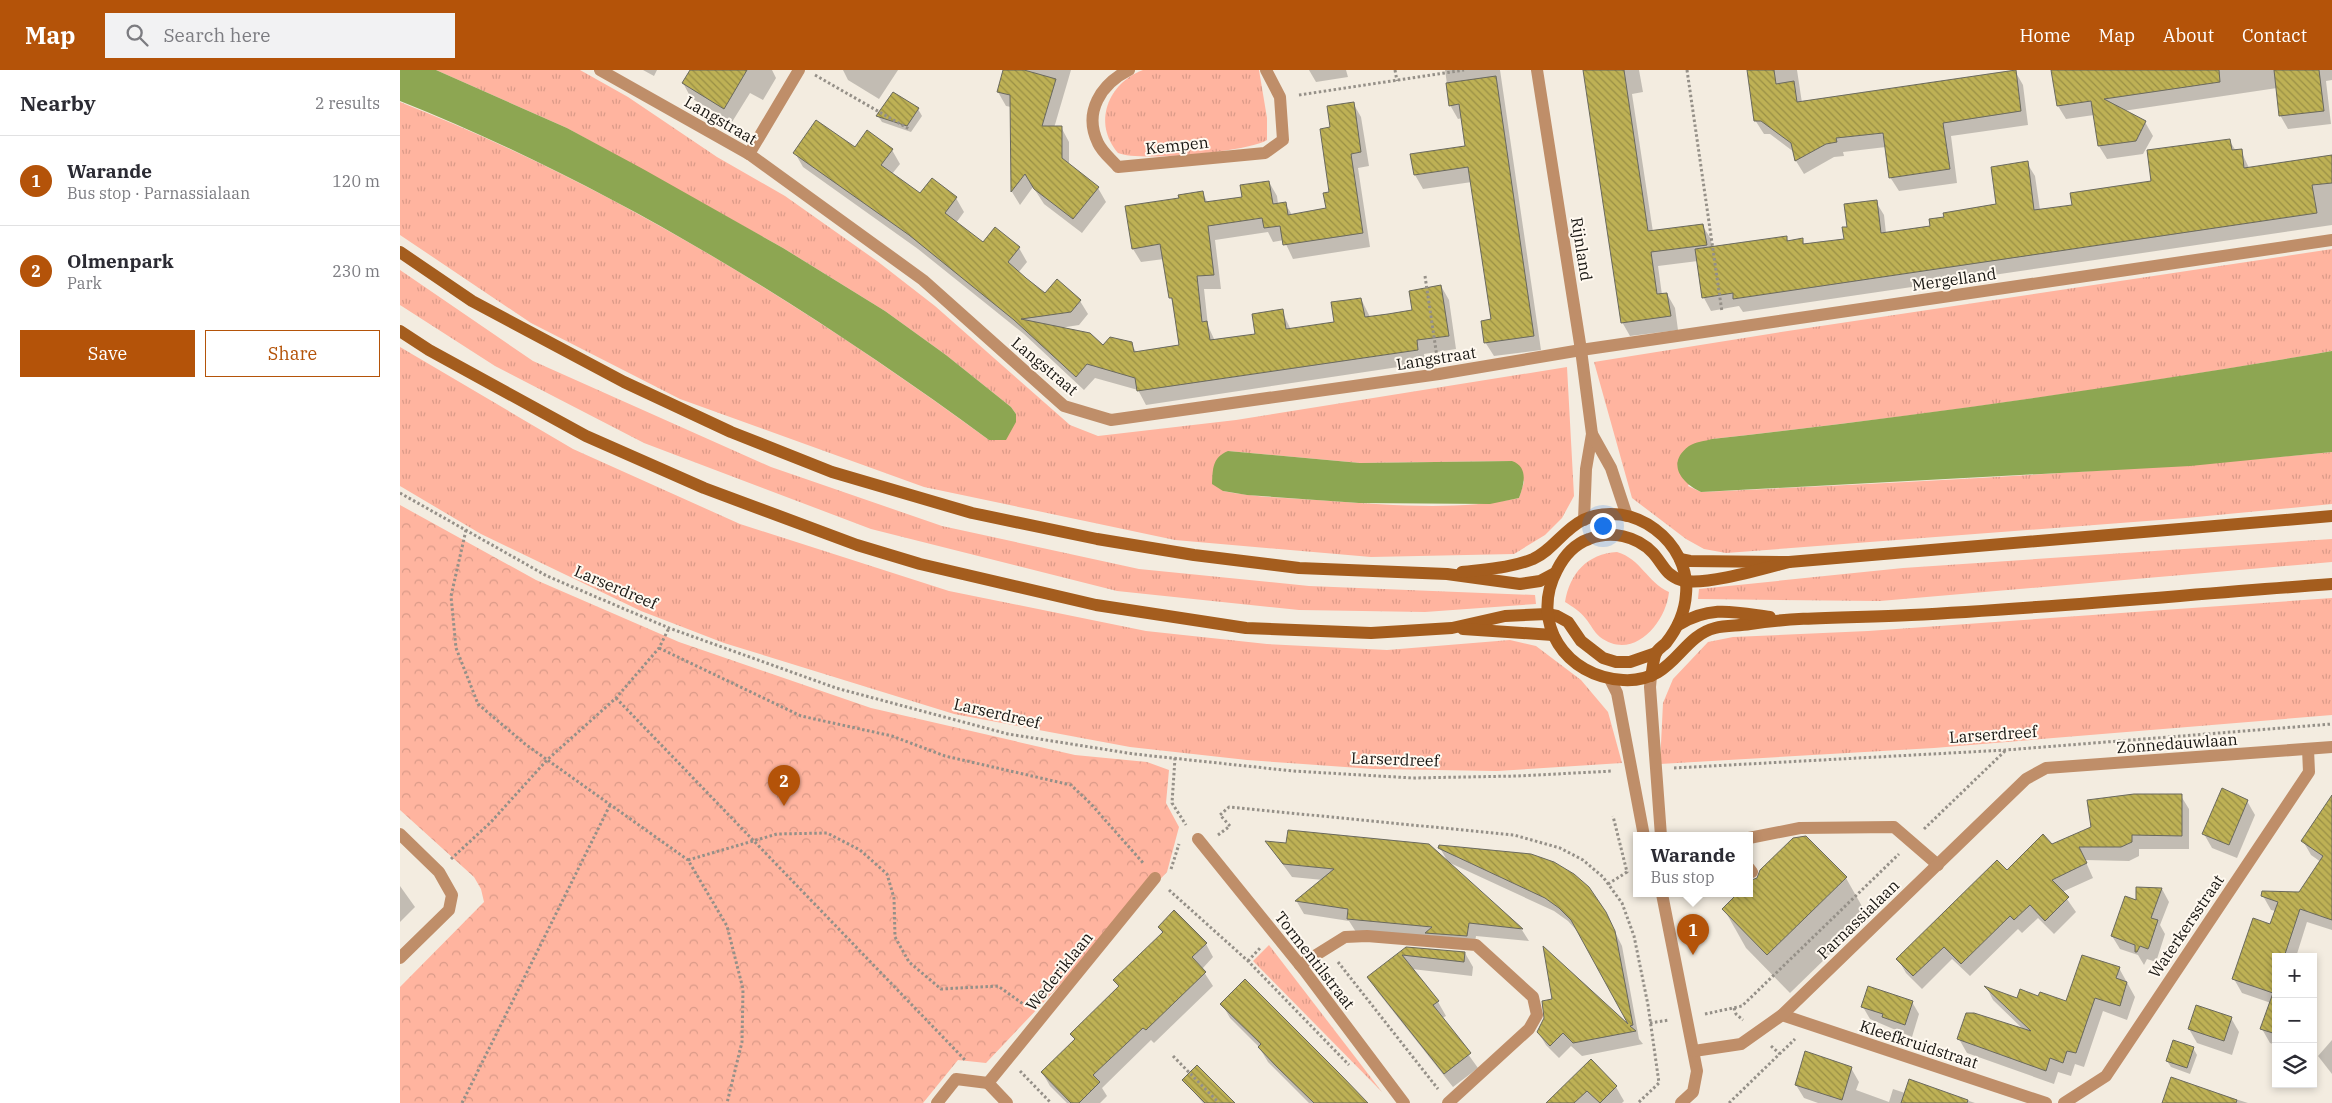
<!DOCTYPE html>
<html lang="en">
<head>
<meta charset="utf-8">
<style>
	:root { --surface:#fff; --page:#f2f2f3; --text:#2b2b33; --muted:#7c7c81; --line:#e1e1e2; --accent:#b45309 }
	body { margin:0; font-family:"IBM Plex Serif",serif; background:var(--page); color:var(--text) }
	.controls { position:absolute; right:15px; bottom:15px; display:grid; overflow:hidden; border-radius:0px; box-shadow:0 2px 8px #0003 }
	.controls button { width:45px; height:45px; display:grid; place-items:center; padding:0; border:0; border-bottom:1px solid var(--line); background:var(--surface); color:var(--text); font:25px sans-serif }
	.you { position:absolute; left:1202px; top:455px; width:18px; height:18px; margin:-12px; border:4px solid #fff; border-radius:50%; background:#1a73e8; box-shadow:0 0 0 8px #1a73e833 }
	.badge { display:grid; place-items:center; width:32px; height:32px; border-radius:50%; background:var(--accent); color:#fff; font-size:16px; font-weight:700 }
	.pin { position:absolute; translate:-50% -41px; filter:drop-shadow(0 1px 2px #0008) }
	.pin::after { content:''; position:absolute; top:26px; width:18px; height:15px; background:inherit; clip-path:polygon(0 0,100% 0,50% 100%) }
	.popup { position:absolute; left:1233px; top:762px; width:120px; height:65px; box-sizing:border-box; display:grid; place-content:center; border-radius:0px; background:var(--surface); filter:drop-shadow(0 1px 4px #0005); font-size:16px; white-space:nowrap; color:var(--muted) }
	.popup b { font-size:19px; color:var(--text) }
	.popup::after { content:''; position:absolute; left:50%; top:100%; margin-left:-10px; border:10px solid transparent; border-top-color:var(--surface) }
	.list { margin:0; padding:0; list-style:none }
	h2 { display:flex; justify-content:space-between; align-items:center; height:65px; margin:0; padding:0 20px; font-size:21px }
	h2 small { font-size:16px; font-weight:400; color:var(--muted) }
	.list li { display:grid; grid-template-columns:32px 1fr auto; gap:15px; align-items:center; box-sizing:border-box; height:90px; padding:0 20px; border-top:1px solid var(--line) }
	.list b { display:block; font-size:19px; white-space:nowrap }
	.list p { margin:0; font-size:16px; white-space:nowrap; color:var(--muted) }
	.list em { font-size:16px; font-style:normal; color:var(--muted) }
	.actions { display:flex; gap:10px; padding:15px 20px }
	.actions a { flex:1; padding:11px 0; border:1px solid var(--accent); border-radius:0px; text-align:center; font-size:18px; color:var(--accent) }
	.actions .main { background:var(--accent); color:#fff }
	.icon { flex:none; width:28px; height:28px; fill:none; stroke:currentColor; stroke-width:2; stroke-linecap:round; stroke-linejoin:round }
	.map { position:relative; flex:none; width:1932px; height:1033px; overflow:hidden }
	header { display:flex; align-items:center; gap:30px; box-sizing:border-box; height:70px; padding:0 25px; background:var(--accent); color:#fff }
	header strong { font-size:24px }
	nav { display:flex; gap:28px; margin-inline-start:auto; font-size:18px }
	.search { width:350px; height:45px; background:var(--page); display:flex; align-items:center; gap:12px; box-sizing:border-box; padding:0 18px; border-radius:0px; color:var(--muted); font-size:19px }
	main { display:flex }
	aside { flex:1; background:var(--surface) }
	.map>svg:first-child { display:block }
	.grass { fill:url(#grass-tufts); fill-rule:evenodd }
	.park { fill:url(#park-crowns) }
	.water { fill:#8da652 }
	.shadow { fill:#0003 }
	.building { fill:url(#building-back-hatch); stroke:#6a695e }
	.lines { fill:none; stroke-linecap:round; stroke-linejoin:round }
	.path { stroke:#959088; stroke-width:3; stroke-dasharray:2.5 2.5; stroke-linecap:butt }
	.service { stroke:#bf8e69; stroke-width:12 }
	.minor { stroke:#bf8e69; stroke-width:12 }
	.tertiary { stroke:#bf8e69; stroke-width:12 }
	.secondary { stroke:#a45d1e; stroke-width:12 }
	.labels { text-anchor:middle; stroke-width:4; stroke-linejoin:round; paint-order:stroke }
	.street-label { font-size:16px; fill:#181612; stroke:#fff9f0 }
</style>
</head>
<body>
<header>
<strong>Map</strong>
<div class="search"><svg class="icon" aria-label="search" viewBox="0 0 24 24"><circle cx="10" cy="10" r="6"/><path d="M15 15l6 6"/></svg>Search here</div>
<nav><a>Home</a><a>Map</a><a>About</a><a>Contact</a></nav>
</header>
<main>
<aside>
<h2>Nearby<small>2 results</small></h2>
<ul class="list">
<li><span class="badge">1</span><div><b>Warande</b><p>Bus stop · Parnassialaan</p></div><em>120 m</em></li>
<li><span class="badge">2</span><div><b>Olmenpark</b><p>Park</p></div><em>230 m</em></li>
</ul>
<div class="actions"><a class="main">Save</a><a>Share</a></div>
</aside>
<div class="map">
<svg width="1932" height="1033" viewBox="0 0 1932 1033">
	<defs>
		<pattern id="grass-tufts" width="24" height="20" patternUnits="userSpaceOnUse" patternTransform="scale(1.25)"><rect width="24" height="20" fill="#ffb49f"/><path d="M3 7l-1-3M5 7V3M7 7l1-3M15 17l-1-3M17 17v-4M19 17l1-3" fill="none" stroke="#da9a88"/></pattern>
		<pattern id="park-crowns" width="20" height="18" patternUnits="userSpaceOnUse" patternTransform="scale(1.25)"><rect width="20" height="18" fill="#ffb49f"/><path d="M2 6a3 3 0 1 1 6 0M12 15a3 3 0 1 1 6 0" fill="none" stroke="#da9a88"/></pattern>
		<pattern id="building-back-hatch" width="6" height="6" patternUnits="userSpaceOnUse" patternTransform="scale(1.25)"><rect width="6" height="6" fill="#beb155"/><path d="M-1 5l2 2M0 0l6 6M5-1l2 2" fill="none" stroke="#998f45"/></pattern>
	</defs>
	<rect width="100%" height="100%" fill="#f3ece0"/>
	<g class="grass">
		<path d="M36,0H180L228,27L317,87L385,126L477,191L535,236L670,355L698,366L836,350L1167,297L1174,426L1162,448L1145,465L1114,484L971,487L775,470L524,417L280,329L131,253L0,165V32C211,115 406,236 589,370L616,344L611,337L546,285L485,241L383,178L167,58ZM828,381L960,393L1112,391L1124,412L1119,428C1058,441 991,435 929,431C894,428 858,428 823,421Z"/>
		<path d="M743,0H859L867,48V70C848,82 739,92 718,83C692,53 708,13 743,0Z"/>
		<path d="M1932,179V281C1726,317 1520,346 1312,369L1288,416L1301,422C1512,412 1722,402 1932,382V434L1786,448L1326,483L1304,479L1286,469L1232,428L1194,292L1381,262Z"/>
		<path d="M0,200L133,291L371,397L542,456L739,499L909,516L1135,525L1136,534L1025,542L899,540L717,521L471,459L244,373L95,296L0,235Z"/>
		<path d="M0,277L173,379L340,454L549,521L746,561L867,574L987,580L1110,570L1136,576L1181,610L1208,642L1222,693L1097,701L973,699L847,690L730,677L554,644L324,573L241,541L81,464L0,416Z"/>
		<path d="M1932,469V492L1480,531L1298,529L1299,519L1503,498Z"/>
		<path d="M1217,482C1241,489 1247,512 1269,522C1266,553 1233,592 1200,567C1194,562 1191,555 1186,549C1180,541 1173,537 1165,532C1170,503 1187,484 1217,482Z"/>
		<path d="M1932,528V645L1534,678L1260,694L1263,633L1273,609L1308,572L1333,567L1468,561Z"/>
		<path d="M869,875L982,1022L853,891Z"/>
	</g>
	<path class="park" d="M0,435L136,510L279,572L471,638L675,685L747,692L769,700L766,733L779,757L767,802L586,993L558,990L523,1033H0V917L84,832L81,819L74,807L0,740Z"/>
	<g class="water">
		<path d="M0,0H36L167,58L243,99L383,178L485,241L546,285L611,337L616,344V352L606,370H589C406,236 211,115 0,31Z"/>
		<path d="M1932,281V382L1790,396L1301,422C1281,413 1266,393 1289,376C1295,372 1305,371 1312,369C1520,346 1726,316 1932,281Z"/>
		<path d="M828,381L960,393L1112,391C1129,397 1124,415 1119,428L1090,434L959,433L847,425L823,421L812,414C813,398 812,388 828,381Z"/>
	</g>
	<g class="shadow">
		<path d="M243,0H257L254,6Z"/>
		<path d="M291,0H372L376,8L363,30L350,23L332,52L291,28L283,13Z"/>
		<path d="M443,0H498L479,29L448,10Z"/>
		<path d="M604,0H671L654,58L661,57L669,72V96L698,118L706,132L682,163L644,134L633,117L620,135L612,122L611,37L606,36L598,22Z"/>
		<path d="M909,0H946L948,7L916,12Z"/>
		<path d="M1045,0H1100L1141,280L1094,286L1085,272L1093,250L1072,112L1023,119L1015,105L1012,85L1067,77L1062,48L1058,49L1050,35Z"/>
		<path d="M1185,0H1239L1243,22L1232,24L1253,162L1302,155L1311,169L1312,178L1386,167L1389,172L1402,170L1405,175L1446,170L1448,158L1476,132L1484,145L1486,163L1531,157L1597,135L1627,93L1635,106L1640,140L1674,136L1753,112L1829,70L1836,81H1841L1849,98L1932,86V155L1343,242L1339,236L1311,241L1304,228L1298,191L1258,196L1262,225L1267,224L1275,238L1278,260L1230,266L1222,252Z"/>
		<path d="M1348,0H1397L1402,33L1615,1L1623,15L1628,55L1551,66L1557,113L1499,121L1490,107L1486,77L1443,82L1444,86L1434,87L1404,104L1396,91L1394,82L1370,64H1364L1355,50Z"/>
		<path d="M1652,0H1932V10L1926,11L1931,54L1888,59L1880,45L1877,18L1723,41L1745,52L1753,66L1743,84L1707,89L1699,76L1694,45L1666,49L1658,36Z"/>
		<path d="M953,33L961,47L969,96L958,98L970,177L893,189L884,170L873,172L868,162L815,170L821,219H804L808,256L815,271L856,265L882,241L891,260L935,253L961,229L970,247L1014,241L1041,216L1049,230L1056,279L1024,284L1025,293L746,335L738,320L695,308L684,320L624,264L518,179L403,97L395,83L456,78L492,80L500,94L492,104L520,125L556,128L564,142L556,153L583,174L619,178L627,192L618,203L645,225L680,231L688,244L679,255L660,258L703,276L731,274L737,283L780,276L764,189L741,192L733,179L780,129L802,122L808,133L843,128L869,112L877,126L878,134L885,133L892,145L927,139L931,123L932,59Z"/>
		<path d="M518,39L522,46L511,62L482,52L478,46Z"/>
		<path d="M1781,726L1789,739V779H1739V786L1729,791L1685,790L1693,808L1662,822L1676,842L1654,864L1638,848L1622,863L1618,859L1570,906L1552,889L1522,919L1506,903L1498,889L1607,801L1652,775Z"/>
		<path d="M1847,731L1855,745L1837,788L1812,778L1804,764Z"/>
		<path d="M1932,744V860L1907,852L1896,887H1876V975L1870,973L1862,959L1871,933L1842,923L1834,909L1871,856L1876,841L1871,840L1863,826L1900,823L1921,792L1911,785L1903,771Z"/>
		<path d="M867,773L1029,776L1122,860L1129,871L1076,866L1074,879L956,862L949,851L904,844L897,832L923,810L892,807Z"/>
		<path d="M1040,778L1205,842L1222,876L1239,969L1243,974L1182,986L1171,976L1159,988L1146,975L1138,962L1232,958L1179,863L1168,851L1154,841L1048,792Z"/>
		<path d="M1446,808L1468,847L1390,923L1346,878L1324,839L1339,824Z"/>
		<path d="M0,816L15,837L0,852Z"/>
		<path d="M1762,819L1769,832L1760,855L1765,864L1756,892L1747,889L1744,895L1738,885L1720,879L1712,866Z"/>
		<path d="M759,857L806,874L813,887L802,899L813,916L754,973L751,970L702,1018L707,1026L700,1033H667L650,1016L642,1002L675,970L671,964L719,918L715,911L763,864Z"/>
		<path d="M1006,879L1065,883L1073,897L1072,906L1012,899L1038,932L1046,946L1042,948L1078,998L1053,1017L977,921L969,907Z"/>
		<path d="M1719,898L1735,927L1727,950L1703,941L1684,997L1675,994L1671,1006L1658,1002L1654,1014L1567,983L1559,969L1625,961L1593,930L1587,918L1618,930L1639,927L1667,933Z"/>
		<path d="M1512,932L1519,944L1512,967L1470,949L1463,937Z"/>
		<path d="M822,934L967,1033H909L868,992L859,977L830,948Z"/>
		<path d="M1831,948L1839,962L1832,985L1797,973L1789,959Z"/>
		<path d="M1932,970V1004L1918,986Z"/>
		<path d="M1793,978L1797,985L1790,1004L1771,997L1767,991Z"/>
		<path d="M1191,991L1216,1017L1224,1031L1222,1033H1148Z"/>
		<path d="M1451,998L1459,1012L1456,1020L1489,1032L1493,1019L1505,1023L1509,1011L1575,1033H1418L1404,1028L1396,1015Z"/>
		<path d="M1772,1009L1848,1033H1763Z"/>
		<path d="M784,1010L832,1033H803Z"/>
	</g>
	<g class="building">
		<path d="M290,0H347L324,39L282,13Z"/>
		<path d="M603,0H624L656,9L642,56H662V88L699,117L673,149L634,119L625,104L611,122L610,25L597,22Z"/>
		<path d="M1183,0H1224L1248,161L1303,154L1307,175L1251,182L1257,224L1267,223L1271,246L1221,253Z"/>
		<path d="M1347,0H1374L1376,14L1394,11L1397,32L1616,0L1621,41L1543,53L1550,99L1489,108L1483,63L1436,68L1437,72L1426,74L1395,91L1391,73L1361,51H1354Z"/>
		<path d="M1651,0H1819L1820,12L1704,29L1746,51L1736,71L1698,76L1691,31L1657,36Z"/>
		<path d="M1874,0H1919L1924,41L1879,46Z"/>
		<path d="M1096,6L1134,266L1084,273L1081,251L1091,249L1068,97L1014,105L1010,84L1065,76L1059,34L1049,36L1046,13Z"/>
		<path d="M493,22L519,38L507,56L476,46Z"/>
		<path d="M954,32L961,82L951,84L963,163L883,175L880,156L864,158L862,148L808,156L814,205L797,206L802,252L807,251L810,270L855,264L852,244L883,239L886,259L934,252L931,232L947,230L961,228L965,247L988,244L1012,240L1009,221L1041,215L1049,266L1017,270L1018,280L737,321L735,308L687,294L676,307L614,250L509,165L393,83L416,50L455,77L467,60L493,79L481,95L520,123L532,108L557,127L545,143L583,172L595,157L620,177L608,192L626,208L645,223L657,209L681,230L671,242L621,249L690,263L703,275L710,267L732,272L734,282L779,275L772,228H769L760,174L732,179L725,136L779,128L778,125L803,121L805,132L842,127L840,115L869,111L873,134L886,132L888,145L926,138L923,123L929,122L920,59L930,57L927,36Z"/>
		<path d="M1830,69L1832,80L1842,79L1844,98L1932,85V113L1912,115L1917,143L1333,229V223L1302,228L1295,179L1387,166V171L1403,168V174L1444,169L1442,157H1447L1444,134L1477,130L1481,163L1530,156L1529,149L1544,147L1543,143L1596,134L1591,97L1628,91L1634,140L1672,135L1670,123L1751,111L1747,80Z"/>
		<path d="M1822,718L1848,730L1829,775L1802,764Z"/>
		<path d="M1734,724H1782V766L1732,765V772L1721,777H1679L1687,793L1652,810L1669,827L1645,851L1630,835L1614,850L1610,846L1561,894L1544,877L1513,906L1496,889L1597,790L1607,800L1643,764L1652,774L1691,757L1687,730Z"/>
		<path d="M1932,725V850L1900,839L1884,887H1876V964L1860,959L1873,923L1832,909L1853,848L1870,854L1878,832L1861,826L1862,821L1899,822L1923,786L1901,771Z"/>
		<path d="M888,760L1029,774L1123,859L1069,853L1067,866L1025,863L1032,857L947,849L948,839L895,831L934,799L883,794L865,771L886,773Z"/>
		<path d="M1406,766L1447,807L1367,885L1322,839L1337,824H1349V811L1357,808L1360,800L1393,768Z"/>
		<path d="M1039,775L1131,784L1154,792L1174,804L1189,817L1206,842L1215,861L1233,955L1230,956L1236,961L1173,973L1163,963L1150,976L1137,962L1144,948L1142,931L1152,929L1143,876L1228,954L1171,850L1159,838L1145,828L1038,778Z"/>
		<path d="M1736,817L1762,818L1751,848L1758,850L1749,877L1748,879L1740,876L1737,882H1735V875L1711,866L1725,826L1736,830Z"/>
		<path d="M774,840L807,873L792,887L806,902L746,960L743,958L693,1005L700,1012L679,1033H671L641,1002L675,969L670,964L719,916L713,910L763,862L758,857Z"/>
		<path d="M1006,877L1065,882L1064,892L1002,885L1039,931L1033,935L1071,983L1044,1004L967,907Z"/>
		<path d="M1682,885L1720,897L1716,908L1727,912L1720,936L1695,928L1676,983L1667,981L1663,993L1650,988L1646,1001L1557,969L1566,943H1574L1631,961L1584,916L1617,928L1620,919L1638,926L1640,922L1666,931Z"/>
		<path d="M845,909L941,1005L968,1033H914L877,997L858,977L861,974L820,934Z"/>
		<path d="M1468,916L1513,931L1505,955L1482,947L1483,944L1461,937Z"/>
		<path d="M1796,935L1832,947L1824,971L1788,959Z"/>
		<path d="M1773,970L1794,977L1787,998L1766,991Z"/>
		<path d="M1405,981L1452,997L1442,1030L1395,1015Z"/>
		<path d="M1191,989L1217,1016L1200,1033L1187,1021L1174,1033H1146Z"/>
		<path d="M797,995L835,1033H805L782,1010Z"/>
		<path d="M1771,1007L1837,1030L1836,1033H1762Z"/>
		<path d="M1509,1009L1568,1030L1567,1033H1501Z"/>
	</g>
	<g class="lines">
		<g class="path">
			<path d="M995,0L997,11"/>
			<path d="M1287,0L1322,242"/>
			<path d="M415,5L509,59"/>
			<path d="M899,25L1064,0"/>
			<path d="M1025,206L1037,287"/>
			<path d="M0,423L147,506L269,558L436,618L608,664L734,684L893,701L1013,708L1118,706L1213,701"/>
			<path d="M66,460L51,526L56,578L78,634L125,674L288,790L327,856L343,919L342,972L327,1033"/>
			<path d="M259,578L401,646L492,666L545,686L671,715L691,734L744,794"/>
			<path d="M216,628L566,991"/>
			<path d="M775,688L772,733L786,755"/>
			<path d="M1274,698L1606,680L1932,654"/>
			<path d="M1524,759L1606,680"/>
			<path d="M818,765L830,756L820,745L829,737L1114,765L1160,778L1183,790L1203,807L1222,833L1234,866L1248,935L1259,1013L1238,1033"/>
			<path d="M51,789L91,752L147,690L216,628L259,578L269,558"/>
			<path d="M288,790L377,764L427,763L460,780L487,804L494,828L495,867L509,892L541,919L598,916L626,936"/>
			<path d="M771,799L779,774"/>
			<path d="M1208,814L1227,802L1213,746"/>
			<path d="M769,820L848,891L949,995"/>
			<path d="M848,891L861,877"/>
			<path d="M938,892L1038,1019"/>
			<path d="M1334,938L1336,944L1343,950"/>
			<path d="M1305,944L1342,936L1499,784"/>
			<path d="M1250,953L1269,950"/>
			<path d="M1371,976L1380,984"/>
			<path d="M773,986L819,1033"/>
			<path d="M620,1001L651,1033"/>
			<path d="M62,1033L210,735"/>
			<path d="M1329,1033L1395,969"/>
		</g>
		<g class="service">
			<path d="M1349,768L1400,758L1494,757L1538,795"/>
			<path d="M1349,798L1352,802"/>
			<path d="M900,895L945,867L967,866L1076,875L1133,927L1137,945L1129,959L1048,1033"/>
		</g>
		<g class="minor">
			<path d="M200,0L349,84L523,210L664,336L711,350L1039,304L1181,280L1932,170"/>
			<path d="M729,0C701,14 683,42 698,73C702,82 712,90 718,97L865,83L883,70L880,27L866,0"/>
			<path d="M349,84L399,0"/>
			<path d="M1251,606L1250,617L1261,766"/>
			<path d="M1210,609L1217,623L1244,766"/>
			<path d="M0,764L39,802L52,825L49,840L0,888"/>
			<path d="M798,769L904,900L1004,1033"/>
			<path d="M1262,824L1297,1001L1293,1022L1281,1033"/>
			<path d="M1382,945L1646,1033"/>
			<path d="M1294,981L1341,974L1382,945L1626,709L1646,698L1932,677"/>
			<path d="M588,1013L607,1033"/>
			<path d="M537,1033L556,1009L588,1013L755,808"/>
			<path d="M1664,1033L1706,1006L1909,702L1908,679"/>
		</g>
		<g class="tertiary">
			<path d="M1137,0L1181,280L1192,364L1186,399L1184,450"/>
			<path d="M1192,364L1211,398L1227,446"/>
		</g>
		<g class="secondary">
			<path d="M0,182L72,231L224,312L331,362L432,402L572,443L697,469L794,485L899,498L1047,504L1120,514L1140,511L1155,503"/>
			<path d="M0,261L29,280L186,366L304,418L457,475L520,494L696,535L846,558L971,563L1052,558L1105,546L1147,544L1157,546L1168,552L1181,571L1203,588L1216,592H1230L1256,583"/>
			<path d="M1280,489L1290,491L1389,492L1932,446"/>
			<path d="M1389,492C1366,498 1302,517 1281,510C1265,505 1263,494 1253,483C1237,466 1211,460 1189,469C1175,474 1164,486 1157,500C1129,553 1166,607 1223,610C1274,613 1279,567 1315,558C1326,555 1338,556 1350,554C1403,546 1457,548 1511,545C1651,538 1792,524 1932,514"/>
			<path d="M1062,502C1086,499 1111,498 1133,489C1153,480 1163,460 1183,450C1233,427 1291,473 1286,524C1285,542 1277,559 1266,573C1263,576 1258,579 1256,583C1253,589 1253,599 1251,606"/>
			<path d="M1278,555C1311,535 1334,542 1370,547"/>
			<path d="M1063,559L1153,565"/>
		</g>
	</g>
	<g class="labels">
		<g class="street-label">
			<text transform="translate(321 50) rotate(30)" y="6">Langstraat</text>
			<text transform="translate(777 75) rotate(-6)" y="6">Kempen</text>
			<text transform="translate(1182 179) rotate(81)" y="6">Rijnland</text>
			<text transform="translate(1554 209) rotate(-8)" y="6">Mergelland</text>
			<text transform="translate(1036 288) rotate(-9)" y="6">Langstraat</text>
			<text transform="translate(645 296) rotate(40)" y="6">Langstraat</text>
			<text transform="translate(216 517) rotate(23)" y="6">Larserdreef</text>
			<text transform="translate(597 643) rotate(13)" y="6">Larserdreef</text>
			<text transform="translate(1593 664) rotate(-4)" y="6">Larserdreef</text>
			<text transform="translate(1777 673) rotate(-4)" y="6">Zonnedauwlaan</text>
			<text transform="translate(995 689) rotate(2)" y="6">Larserdreef</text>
			<text transform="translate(1458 849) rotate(-44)" y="6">Parnassialaan</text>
			<text transform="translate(1786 856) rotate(-56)" y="6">Waterkersstraat</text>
			<text transform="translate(915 890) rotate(52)" y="6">Tormentilstraat</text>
			<text transform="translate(659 901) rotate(-51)" y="6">Wederiklaan</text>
			<text transform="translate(1519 974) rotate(18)" y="6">Kleefkruidstraat</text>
		</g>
	</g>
</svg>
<div class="controls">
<button>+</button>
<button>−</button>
<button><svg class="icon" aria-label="layers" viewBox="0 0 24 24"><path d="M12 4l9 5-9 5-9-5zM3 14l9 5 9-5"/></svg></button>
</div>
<div class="you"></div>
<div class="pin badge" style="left:1293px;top:885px">1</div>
<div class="popup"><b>Warande</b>Bus stop</div>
<div class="pin badge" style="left:384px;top:736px">2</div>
</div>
</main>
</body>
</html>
